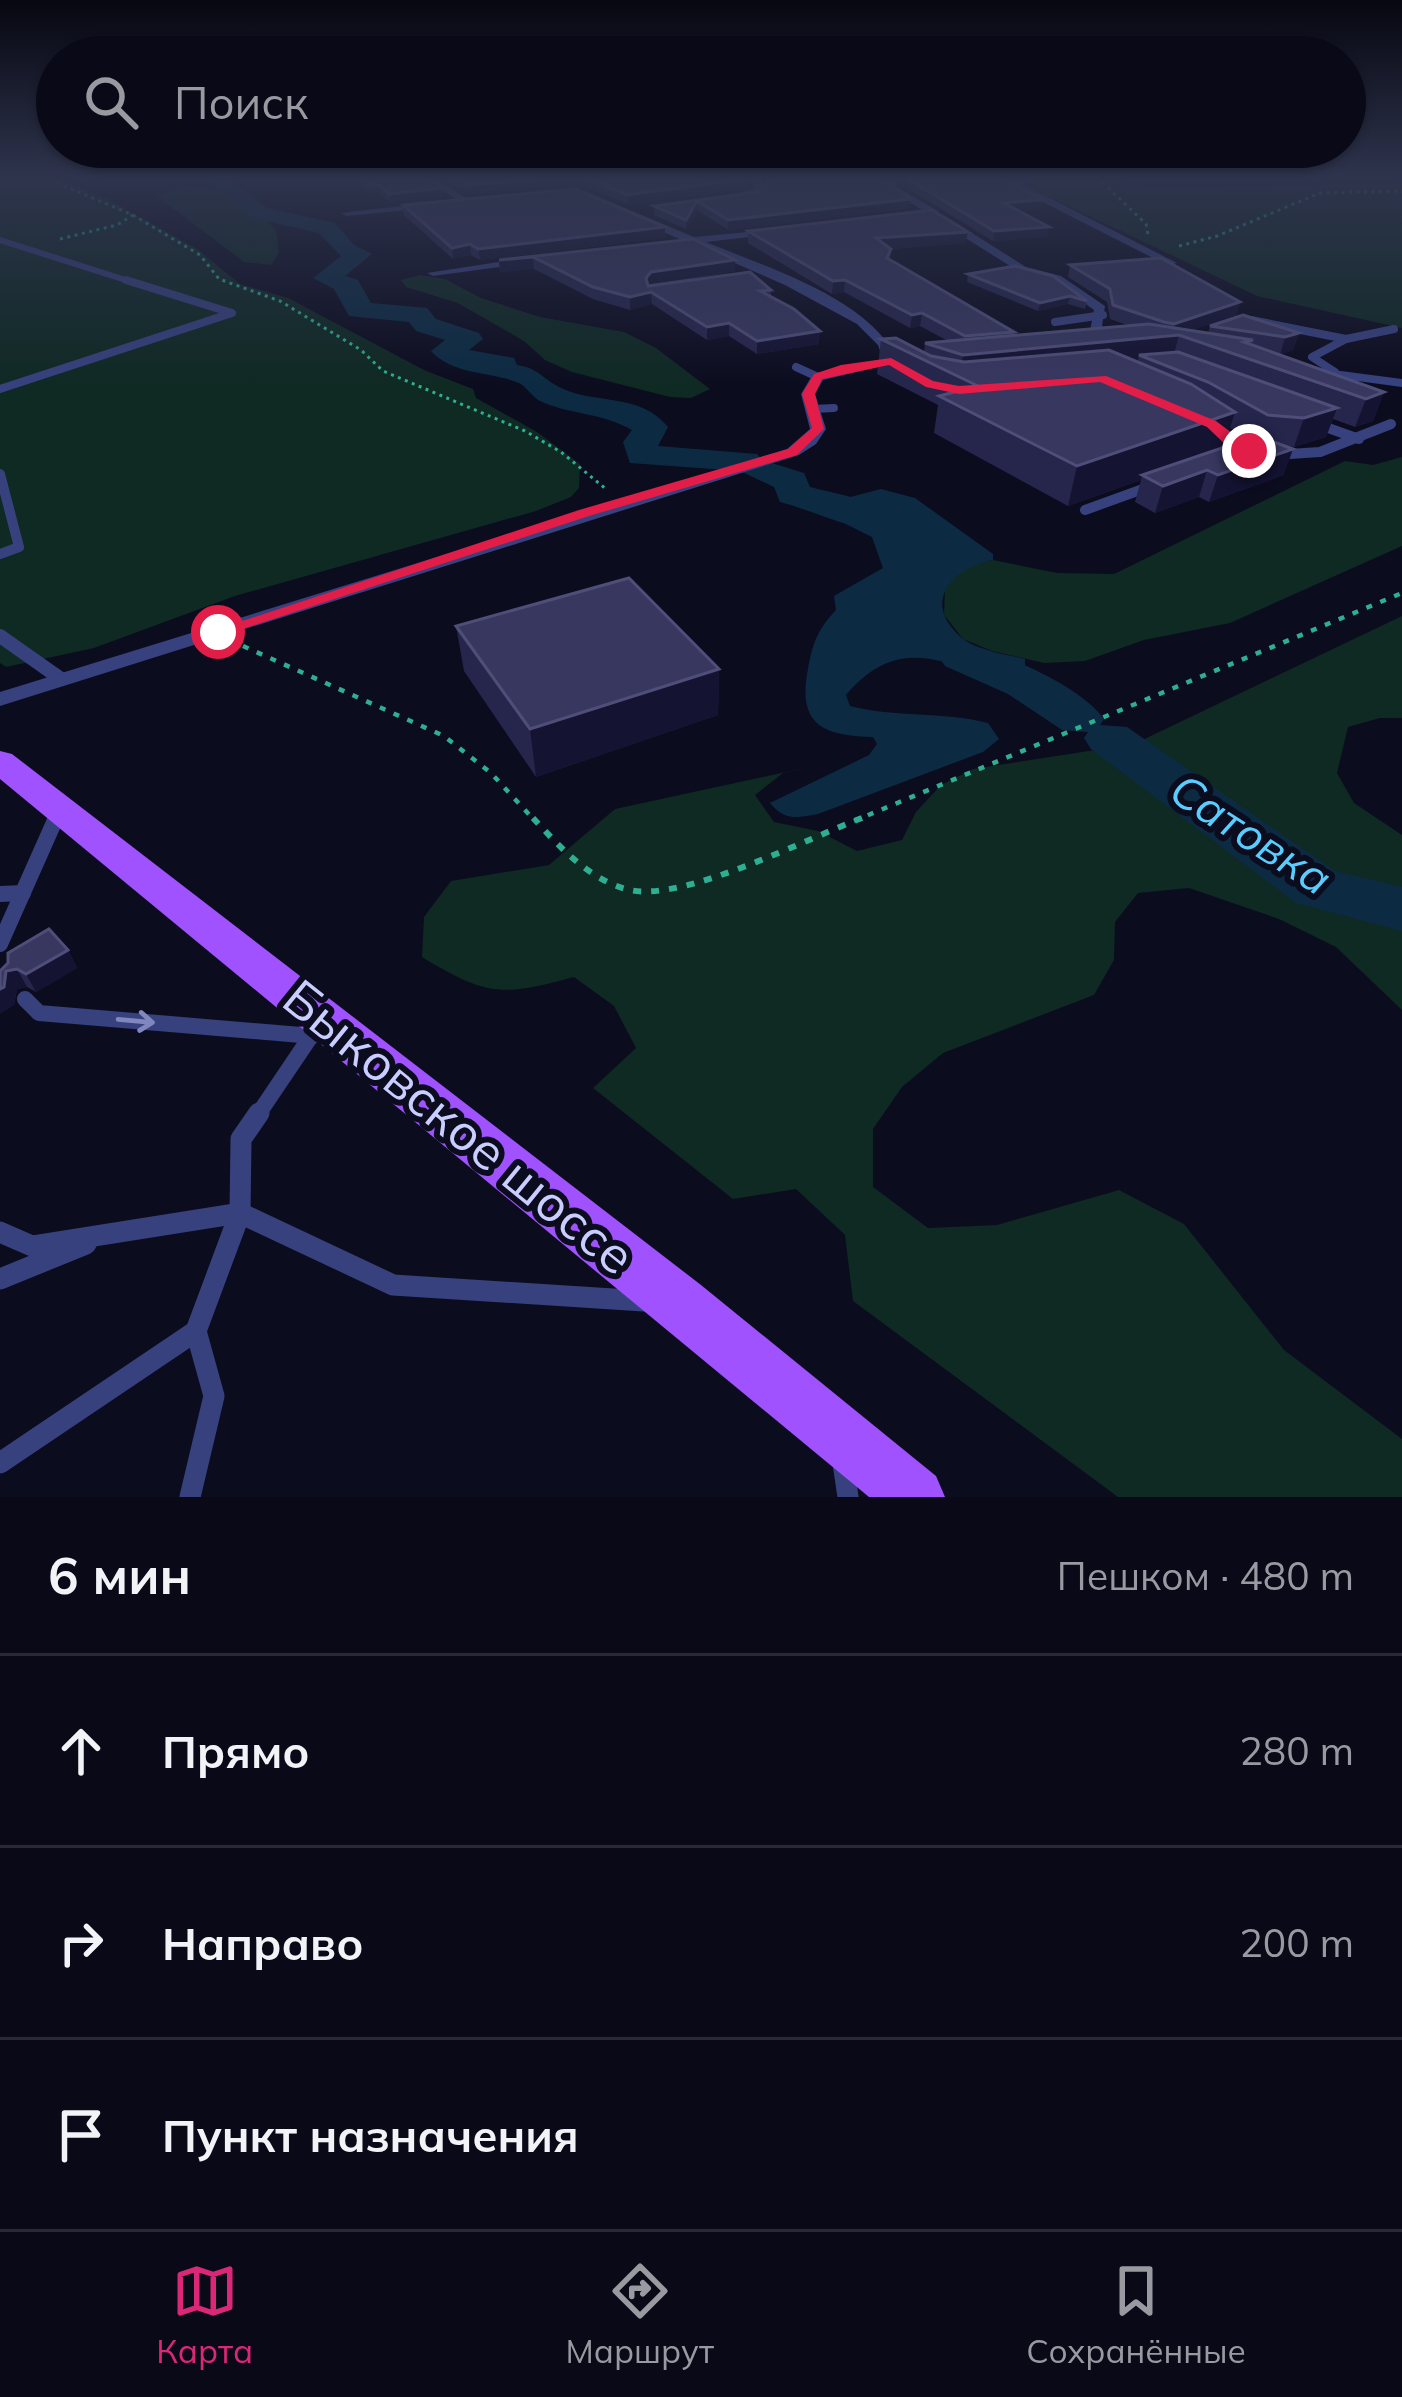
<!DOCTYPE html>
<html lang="ru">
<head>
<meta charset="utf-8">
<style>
	:root { --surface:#090917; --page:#171724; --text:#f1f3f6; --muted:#999aa1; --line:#292a36; --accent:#db2777 }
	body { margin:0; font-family:Mulish,sans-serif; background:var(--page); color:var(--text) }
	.stop { position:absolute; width:36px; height:36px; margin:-27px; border:9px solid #e11d48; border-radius:50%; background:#fff }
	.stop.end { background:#e11d48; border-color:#fff; box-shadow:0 3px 12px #0008 }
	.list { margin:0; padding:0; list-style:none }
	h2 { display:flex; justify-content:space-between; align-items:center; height:156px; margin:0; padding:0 48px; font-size:51px }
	h2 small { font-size:39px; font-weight:400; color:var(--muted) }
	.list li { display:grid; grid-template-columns:78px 1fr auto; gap:36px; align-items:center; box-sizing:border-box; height:192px; padding:0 48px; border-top:3px solid var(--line) }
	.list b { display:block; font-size:45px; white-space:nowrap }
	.list em { font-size:39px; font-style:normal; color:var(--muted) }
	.icon { flex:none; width:66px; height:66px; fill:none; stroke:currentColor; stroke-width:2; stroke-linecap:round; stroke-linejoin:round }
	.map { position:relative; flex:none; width:1402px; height:1497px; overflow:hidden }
	.search { position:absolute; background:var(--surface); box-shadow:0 3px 9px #0004; left:36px; right:36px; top:36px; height:132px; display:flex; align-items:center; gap:30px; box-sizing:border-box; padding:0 42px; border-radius:66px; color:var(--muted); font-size:45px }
	.sheet { height:732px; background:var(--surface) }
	nav { display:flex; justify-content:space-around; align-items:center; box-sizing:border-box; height:168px; border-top:3px solid var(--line); background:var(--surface); font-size:33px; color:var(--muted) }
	nav a { display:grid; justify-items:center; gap:6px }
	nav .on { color:var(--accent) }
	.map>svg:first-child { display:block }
	.green { fill:#0f2923 }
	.water { fill:#0c2b43 }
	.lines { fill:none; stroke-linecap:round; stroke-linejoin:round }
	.river { fill:#0c2b43; fill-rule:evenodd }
	.path-far2 { stroke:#2eaf91; stroke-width:3; stroke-dasharray:3 4.5; stroke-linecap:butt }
	.path-far1 { stroke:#2eaf91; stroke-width:4.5; stroke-dasharray:6 9; stroke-linecap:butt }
	.path { stroke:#2eaf91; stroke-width:6; stroke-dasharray:8 10; stroke-linecap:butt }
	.service-far5 { stroke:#37417e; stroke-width:6 }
	.service-far4 { stroke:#37417e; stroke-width:8 }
	.service-far3 { stroke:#37417e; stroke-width:10 }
	.service-far2 { stroke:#37417e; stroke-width:14 }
	.service-far1 { stroke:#37417e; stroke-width:16 }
	.service { stroke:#37417e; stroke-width:21 }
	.minor { fill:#37417e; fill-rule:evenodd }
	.primary { fill:#a052fe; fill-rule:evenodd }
	.wall { fill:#26254c; fill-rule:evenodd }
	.shaded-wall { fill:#141332 }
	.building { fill:#383760; stroke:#4f4e79; stroke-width:3 }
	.oneway { stroke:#8087be }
	.route { fill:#e11d48 }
	.labels { text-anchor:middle; stroke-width:12; stroke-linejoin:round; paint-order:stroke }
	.water-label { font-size:45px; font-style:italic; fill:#59cefe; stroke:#0c0c1f }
	.near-street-label { font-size:51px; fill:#cacdff; stroke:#0c0c1f }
</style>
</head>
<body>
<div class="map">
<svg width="1402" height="1497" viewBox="0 0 1402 1497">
	<rect width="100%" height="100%" fill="#0c0c1f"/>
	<g class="green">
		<path d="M0,177H54L107,199L197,249L240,284L288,298L424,370L473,389L476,398L537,432L580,464L579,488L571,497L536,511L235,596L94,648L6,667L0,663Z"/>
		<path d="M1035,177H1116L1134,189L1402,183V328L1257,296L1033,189L1026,184Z"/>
		<path d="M186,186L228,191L276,229L279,253L271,265L244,262L157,196Z"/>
		<path d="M420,275L445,279L481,298L540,317L624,332L656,348L710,389L691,398L670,397L572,372L545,360L524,341L458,303L406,287L401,280Z"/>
		<path d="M1402,457V546L1230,623L1144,640L1085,661L1044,663L992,651L963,639L944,615L945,588L955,574L971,564L993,560L1057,573L1114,574L1345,461L1373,465Z"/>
		<path d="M1402,616V718H1380L1348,727L1337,773L1354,803L1402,835V1010L1336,947L1279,919L1189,888L1138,893L1115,922L1114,960L1094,995L943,1053L902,1087L873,1129V1187L928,1228L997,1225L1119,1190L1184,1224L1284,1350L1402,1439V1497H1118L853,1301L845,1235L796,1189L733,1199L593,1088L636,1048L614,1006L574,977C502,997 486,996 422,957L424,917L451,881L549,865L615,809L823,764L783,773L755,795L774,822L818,831L857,851L902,840L916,812L941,785L973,769L1134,744Z"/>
	</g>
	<path class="water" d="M881,489L915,498L993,554V560C952,568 920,603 962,638C978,651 1005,654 1025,659V684C956,675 907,624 846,695L850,706C896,718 941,711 988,723L999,739L983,752L818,814C796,818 785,821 770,803L869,755L877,744L873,737C822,736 797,724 808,669C813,642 818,629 836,610L834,596L883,568L872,537L812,507Z"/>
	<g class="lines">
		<g class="river">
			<path d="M204,177H226L267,208L335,223L354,245L372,254L345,276L358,280L371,303L427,308L436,319L479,333L483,339L469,350L514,358L517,365C538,368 542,378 559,387C594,405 640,392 668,427L658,446L757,454L762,460L804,473L810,487C839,495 888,501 906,526L901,534C878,540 809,509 780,502L774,487L740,471L630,463L623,442L632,430C600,412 570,415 540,401C532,397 527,387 519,383C491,371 454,376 431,351L445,340L416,331L409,322L349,316L334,289L313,278L341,256L319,233L252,218Z"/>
			<path d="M961,642C1001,652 1080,685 1104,719L1100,725L1127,727L1335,871L1402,887V931L1296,903L1091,749L1084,738L1088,732L1062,730L1008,694L945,666L938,656L945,646Z"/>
		</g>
		<g class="path-far2">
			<path d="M43,177L133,215L200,255L219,279L280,301L361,350L383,371L525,431L561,452L606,489"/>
			<path d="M1097,177L1146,224L1148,234"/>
			<path d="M60,239L117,225L133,215"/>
			<path d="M1179,246L1217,236L1320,193L1402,191"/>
		</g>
		<g class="path-far1">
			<path d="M243,646L444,736L491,773L535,821"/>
			<path d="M854,821L1402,593"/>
		</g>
		<path class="path" d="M533,818C560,847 590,881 630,890C683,902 806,839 862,818"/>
		<path class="service-far5" d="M0,240L135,283"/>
		<g class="service-far4">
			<path d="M1251,320L1346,339"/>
			<path d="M1055,322L1103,315"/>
			<path d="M796,367L818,377"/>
			<path d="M1335,372L1312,357L1346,339L1394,329"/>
			<path d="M0,389L232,313L126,280"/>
			<path d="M813,409L834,408"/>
		</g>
		<g class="service-far3">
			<path d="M1317,424L1359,439"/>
			<path d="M1274,455L1320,452L1391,424"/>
			<path d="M0,474L19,547L0,554"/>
			<path d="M1085,510L1154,485"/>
		</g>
		<g class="service-far2">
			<path d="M0,636L61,679"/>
			<path d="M54,821L60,808"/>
		</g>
		<g class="service-far1">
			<path d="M0,894L23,893"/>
			<path d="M0,944L56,818"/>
			<path d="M25,999L39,1013L313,1036"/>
			<path d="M257,1116L311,1036"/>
		</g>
		<g class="service">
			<path d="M259,1113L241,1139L240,1213L393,1285L644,1301"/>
			<path d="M0,1232L32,1246L240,1213"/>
			<path d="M0,1279L86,1244"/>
			<path d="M0,1463L196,1331"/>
			<path d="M843,1463L848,1497"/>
			<path d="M190,1497L214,1396L196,1331L240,1213"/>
		</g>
		<g class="minor">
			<path d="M421,177H432L469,200L461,202Z"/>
			<path d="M753,177H763L762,193L723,201V197L754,189Z"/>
			<path d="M888,177H896L900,182L895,186L938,211V215L908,218V214L924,211L886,188Z"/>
			<path d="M1021,177H1032L1024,185L1177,263L1167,265L1017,189L1013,183Z"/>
			<path d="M577,188L694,237L780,229L776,234L706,242C765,267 873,299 898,362L823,380L815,394L826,429L816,444L799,455L0,706V692L787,449L810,429L801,394L813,374L883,359L878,345L857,324L785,285L574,193Z"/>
			<path d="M436,202L439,207L346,216L341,213Z"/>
			<path d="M937,216H945L1026,267L1061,276L1105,306L1102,326L1131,340L1124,344L1090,331L1094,310L1053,280L1018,271L937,220Z"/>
			<path d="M532,257L536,262L433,276L427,273Z"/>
			<path d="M1295,365L1402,379V387L1290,372L1288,369Z"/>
		</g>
		<path class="primary" d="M0,751L12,754L701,1285L936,1476L945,1497H869L0,779Z"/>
	</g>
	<g class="wall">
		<path d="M351,177H424L442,188L443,197L391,203L381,194L372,195Z"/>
		<path d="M440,177H565V185L469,193Z"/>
		<path d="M579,177H750L747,188L628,204L584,186Z"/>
		<path d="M766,177H885L884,182L910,208L728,230L697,210L686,229L654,215V206L758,192L767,183Z"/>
		<path d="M908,179L1041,209L1018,211L1047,237L993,241L907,188Z"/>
		<path d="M403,205L665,227V238L480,260L471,255L453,259L404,215Z"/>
		<path d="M748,231L966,243L891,249L890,259L1014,332L1013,336L1130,326L1110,319L1107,302L1068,277L1070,265L1237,315L1191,330L1208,333L1210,326L1299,333L1293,350L1279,355L1384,392L1373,421L1355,427L1333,419L1326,437L1294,447L1286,446L1284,475L1209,502L1199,497L1155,513L1135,502L1141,480L1068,506L934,433L938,405L877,374L881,339L924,352L925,343L948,341L920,326L910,328L844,292L832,294L748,243ZM1230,428L1248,438L1224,447Z"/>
		<path d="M693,239L735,271L650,286L771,290V297L819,344L757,354L729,336L707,340L652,304L630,310L593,299L534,269L500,272L499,260Z"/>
		<path d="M1015,266L1087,301L1085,309L1068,304L1038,311L967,282L968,274Z"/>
		<path d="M456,626L719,669L718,715L536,777L464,671Z"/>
		<path d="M68,950L77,968L36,992L27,987L17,989L14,1005L8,963Z"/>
	</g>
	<g class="shaded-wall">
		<path d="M565,177V185L469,193L468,185Z"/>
		<path d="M750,177L747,188L628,204L627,195Z"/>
		<path d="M379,185L381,194L372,195L371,186Z"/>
		<path d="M442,188L443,197L391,203L389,194Z"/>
		<path d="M911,199L910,208L728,230V220Z"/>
		<path d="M1043,200L1041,209L1002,212L1004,203Z"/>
		<path d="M697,201V210L686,229V220Z"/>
		<path d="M665,227V238L480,260L478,249Z"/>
		<path d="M1049,227L1047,237L993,241L994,231Z"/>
		<path d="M968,232L966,243L874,250L876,238Z"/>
		<path d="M470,244L471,255L453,259L452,248Z"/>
		<path d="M533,257L534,269L500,272L499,260Z"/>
		<path d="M735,260V271L652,284L646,290V278L651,272Z"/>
		<path d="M845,280L844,292L832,294L833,281Z"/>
		<path d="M651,292L652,304L630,310V297Z"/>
		<path d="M1070,296L1068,304L1038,311L1040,303Z"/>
		<path d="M1240,302L1237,315L1176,336L1179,335L1172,362L1139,355L1137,365L960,377L963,355L1171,336L1174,324Z"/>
		<path d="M922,313L920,326L910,328L912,315Z"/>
		<path d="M729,323V336L707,340V327Z"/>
		<path d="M820,331L819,344L757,354V341Z"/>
		<path d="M1299,333L1293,350L1280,355L1285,337Z"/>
		<path d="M1384,392L1373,421L1355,427L1366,399Z"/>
		<path d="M1337,408L1326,437L1294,447L1304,418Z"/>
		<path d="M1235,412L1223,450L1142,475L1141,480L1068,506L1077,466Z"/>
		<path d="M1293,449L1284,475L1209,502L1218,475Z"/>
		<path d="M1207,470L1199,497L1155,513L1163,486Z"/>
		<path d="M719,669L718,715L536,777L530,729Z"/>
		<path d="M68,950L77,968L36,992L26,974Z"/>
		<path d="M17,969L27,987L17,989L14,1005L0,1014V989L6,971Z"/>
	</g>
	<g class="building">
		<path d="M360,177H424L442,188L389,194L379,185L371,186Z"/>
		<path d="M454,177H561L468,185Z"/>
		<path d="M584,177H748L747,179L627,195Z"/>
		<path d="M768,177H884L883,181L911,199L728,220L697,201L686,220L654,206L758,192L769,182Z"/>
		<path d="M927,177H997L1043,200L1004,203L1049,227L994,231L908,179Z"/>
		<path d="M575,189L665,227L478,249L470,244L452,248L403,205Z"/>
		<path d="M932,210L968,232L876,238L891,249L887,258L1014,332L965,336L922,313L912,315L845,280L833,281L748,231Z"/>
		<path d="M693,239L735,260L651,272L646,278L648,286L750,272L771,290L760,291L794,309L820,331L757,341L729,323L707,327L651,292L630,297L593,287L533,257L499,260Z"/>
		<path d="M1161,258L1240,302L1174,324L1164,322L1113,305L1110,289L1070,265Z"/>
		<path d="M1015,266L1053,276L1087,301L1070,296L1040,303L968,274Z"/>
		<path d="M1243,315L1299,333L1285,337L1210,326Z"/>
		<path d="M1149,324L1253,340L1244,342L1384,392L1366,399L1179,335L963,355L925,343Z"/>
		<path d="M896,338L931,356L964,362L1109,350L1191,384L1235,412L1077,466L939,396L978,386L881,339Z"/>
		<path d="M1178,352L1337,408L1304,418L1268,415L1208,382L1139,355Z"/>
		<path d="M1257,436L1293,449L1218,475L1207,470L1163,486L1142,475Z"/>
		<path d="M629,578L719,669L530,729L456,626Z"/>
		<path d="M49,929L68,950L26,974L17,969L6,971L4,987L0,989V971L8,963V953Z"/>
	</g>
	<defs><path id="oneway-shaft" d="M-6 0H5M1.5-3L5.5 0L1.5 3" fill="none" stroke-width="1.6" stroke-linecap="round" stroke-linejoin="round" transform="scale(3)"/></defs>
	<use class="oneway" href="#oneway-shaft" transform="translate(136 1021) rotate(5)"/>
	<linearGradient id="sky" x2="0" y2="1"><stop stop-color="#070711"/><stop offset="0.46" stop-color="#2e344d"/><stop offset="1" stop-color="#2e344d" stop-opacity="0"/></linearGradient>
	<rect width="1402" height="386" fill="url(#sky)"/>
	<path class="route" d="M891,358L933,381L959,386L1106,376L1216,421L1256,451L1249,455L1229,448L1207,427L1100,382L959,394L926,387L889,365L822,379L815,394L824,429L797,455L589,516L224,635L209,632L579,510L788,449L812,428L802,394L814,374L841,365Z"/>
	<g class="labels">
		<g class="water-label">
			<text transform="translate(1251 834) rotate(33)" y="16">Сатовка</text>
		</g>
		<g class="near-street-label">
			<text transform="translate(459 1127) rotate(39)" y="18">Быковское шоссе</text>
		</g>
	</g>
</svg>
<div class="stop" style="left:218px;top:632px"></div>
<div class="stop end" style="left:1249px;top:451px"></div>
<div class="search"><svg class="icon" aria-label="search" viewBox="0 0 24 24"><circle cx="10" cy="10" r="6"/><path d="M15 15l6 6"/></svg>Поиск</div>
</div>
<section class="sheet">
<h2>6 мин<small>Пешком · 480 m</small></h2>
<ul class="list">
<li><svg class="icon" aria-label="ahead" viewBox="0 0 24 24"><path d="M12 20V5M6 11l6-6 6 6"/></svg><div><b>Прямо</b></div><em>280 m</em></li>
<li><svg class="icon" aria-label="right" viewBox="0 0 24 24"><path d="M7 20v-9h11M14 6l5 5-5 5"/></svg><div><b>Направо</b></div><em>200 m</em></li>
<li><svg class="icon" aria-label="arrive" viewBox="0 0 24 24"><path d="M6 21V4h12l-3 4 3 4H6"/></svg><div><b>Пункт назначения</b></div></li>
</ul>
</section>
<nav>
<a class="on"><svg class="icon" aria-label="map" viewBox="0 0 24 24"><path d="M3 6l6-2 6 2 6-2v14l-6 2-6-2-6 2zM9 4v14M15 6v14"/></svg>Карта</a>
<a><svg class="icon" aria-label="directions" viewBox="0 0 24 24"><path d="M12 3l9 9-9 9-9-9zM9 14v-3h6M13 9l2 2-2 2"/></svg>Маршрут</a>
<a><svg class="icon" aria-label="saved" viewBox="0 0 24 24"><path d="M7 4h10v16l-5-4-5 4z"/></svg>Сохранённые</a>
</nav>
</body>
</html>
